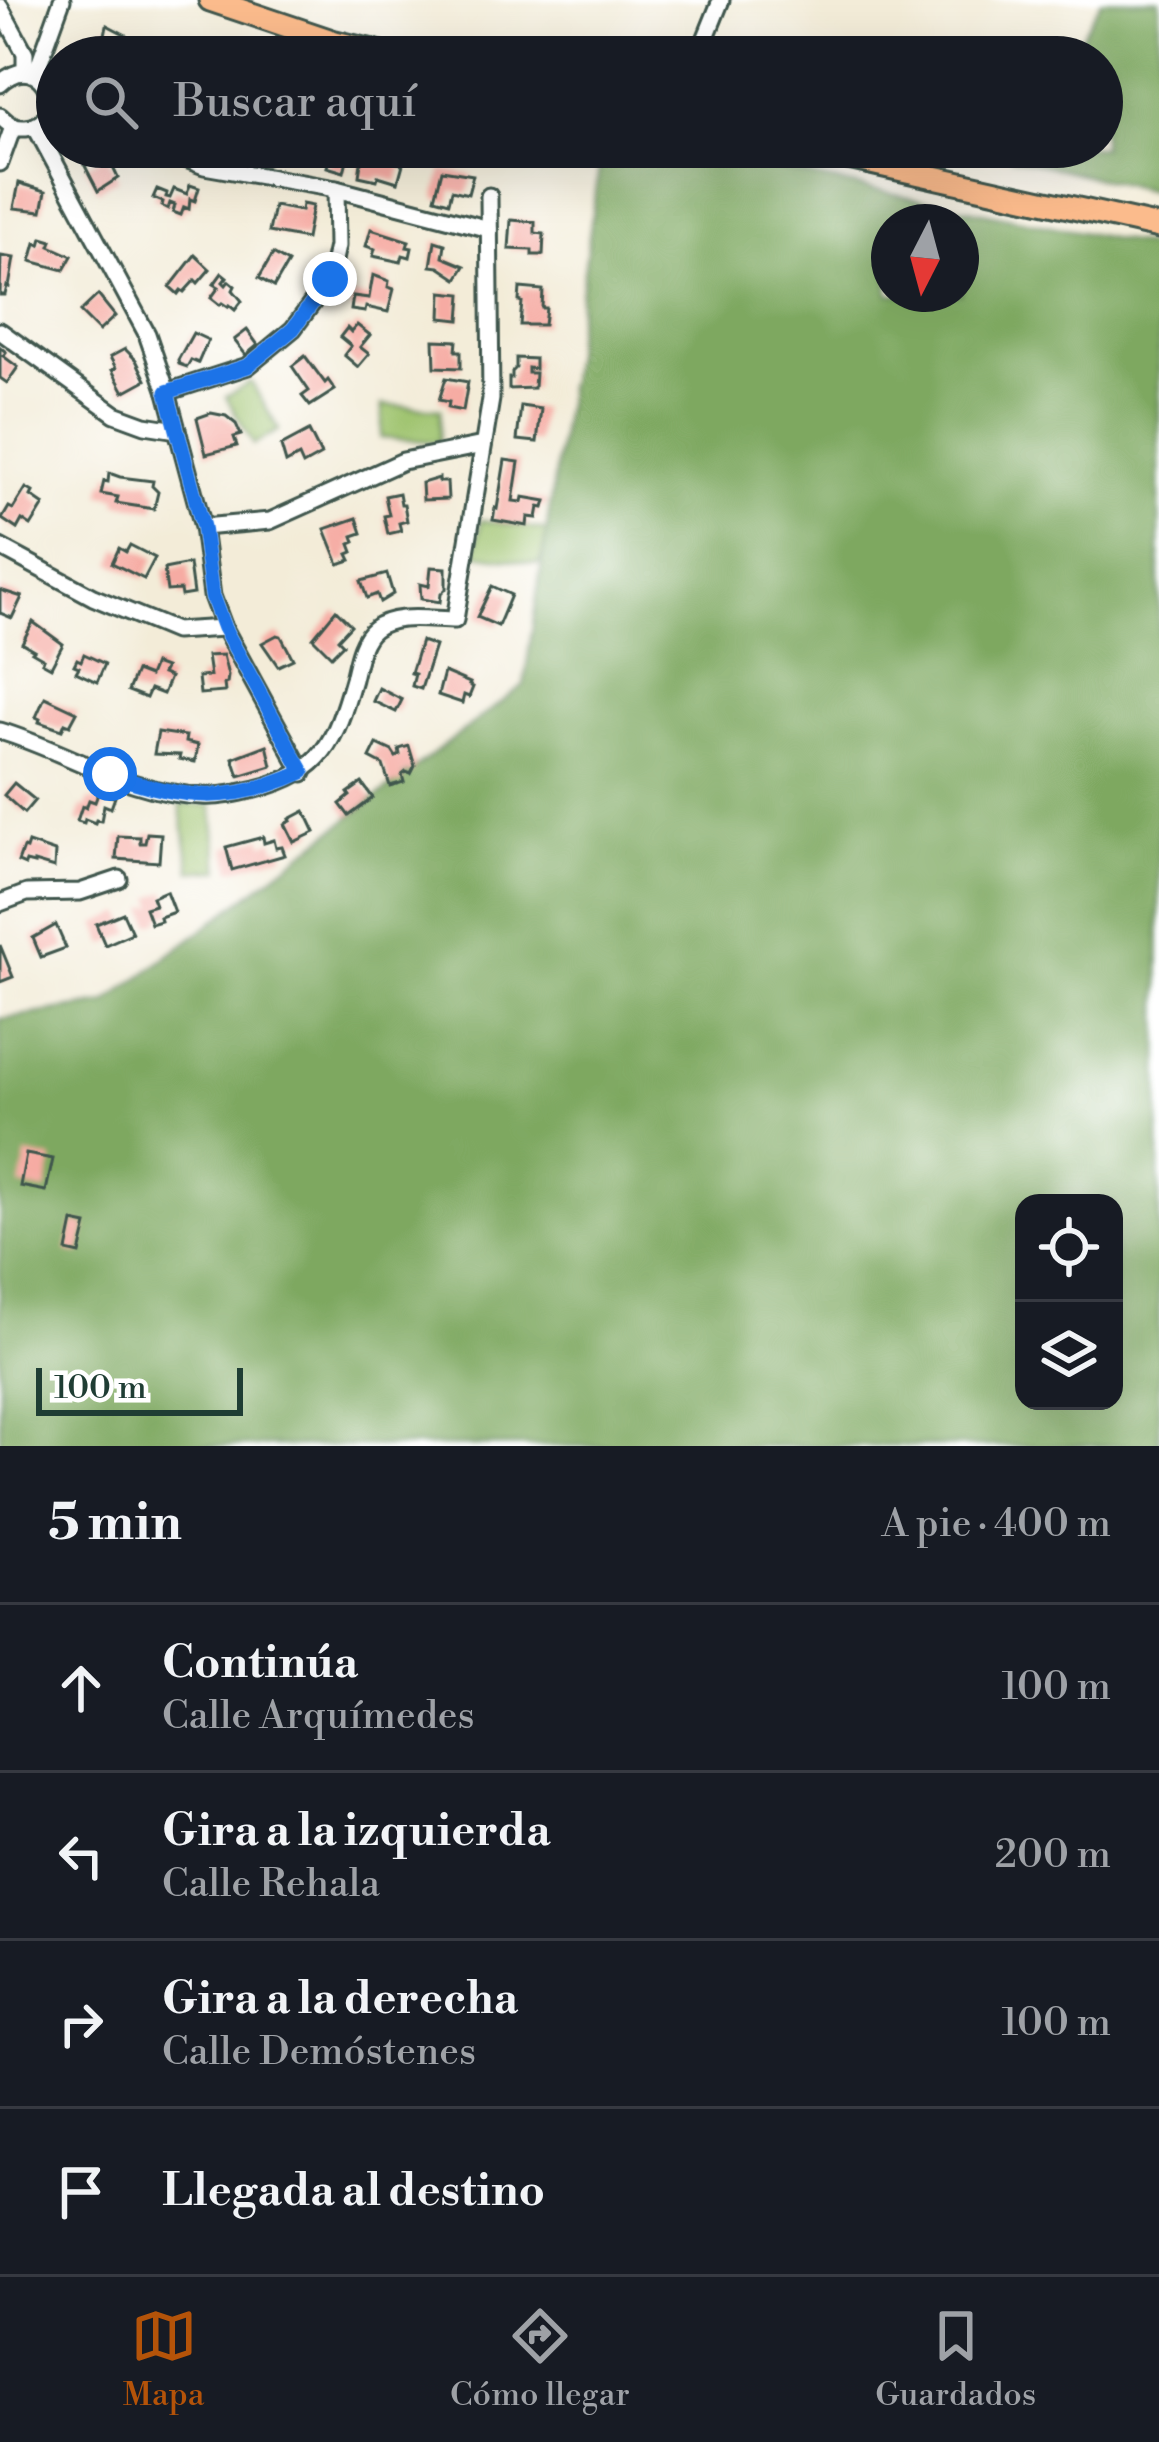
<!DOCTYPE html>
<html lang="es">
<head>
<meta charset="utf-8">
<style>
	:root { --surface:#171b24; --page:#20242c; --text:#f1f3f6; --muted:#9ea1a6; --line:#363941; --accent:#b45309 }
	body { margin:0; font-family:"Libre Bodoni",serif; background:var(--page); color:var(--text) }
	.controls { position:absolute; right:36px; bottom:36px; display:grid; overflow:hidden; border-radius:24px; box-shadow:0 12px 48px #0002 }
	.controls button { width:108px; height:108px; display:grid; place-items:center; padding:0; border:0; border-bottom:3px solid var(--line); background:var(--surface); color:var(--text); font:60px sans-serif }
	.compass { position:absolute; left:871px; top:204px; width:108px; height:108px; border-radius:50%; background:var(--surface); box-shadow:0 12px 48px #0002; rotate:186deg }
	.scale { position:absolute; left:36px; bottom:30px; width:207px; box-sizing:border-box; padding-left:12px; border:6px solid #1f3d34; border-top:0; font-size:33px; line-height:42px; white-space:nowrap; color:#1f3d34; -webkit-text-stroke:9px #fff; paint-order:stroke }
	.stop { position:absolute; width:36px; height:36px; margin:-27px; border:9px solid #1a73e8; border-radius:50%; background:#fff }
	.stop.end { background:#1a73e8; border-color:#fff; box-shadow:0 3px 12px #0008 }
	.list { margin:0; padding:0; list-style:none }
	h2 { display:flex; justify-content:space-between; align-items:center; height:156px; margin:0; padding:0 48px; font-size:51px }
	h2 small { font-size:39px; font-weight:400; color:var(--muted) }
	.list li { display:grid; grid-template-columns:78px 1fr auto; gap:36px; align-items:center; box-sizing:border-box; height:168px; padding:0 48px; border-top:3px solid var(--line) }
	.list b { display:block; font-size:45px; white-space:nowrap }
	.list p { margin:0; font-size:39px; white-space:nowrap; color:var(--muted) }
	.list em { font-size:39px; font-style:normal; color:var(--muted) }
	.icon { flex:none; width:66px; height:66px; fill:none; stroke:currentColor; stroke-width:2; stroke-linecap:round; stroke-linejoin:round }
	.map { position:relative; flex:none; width:1159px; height:1446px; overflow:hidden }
	.search { position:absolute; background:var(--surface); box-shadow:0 12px 48px #0002; left:36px; right:36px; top:36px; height:132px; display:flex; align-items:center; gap:30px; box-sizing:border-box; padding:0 42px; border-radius:66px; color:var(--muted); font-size:45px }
	.sheet { height:828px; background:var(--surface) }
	nav { display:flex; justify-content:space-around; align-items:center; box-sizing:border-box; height:168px; border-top:3px solid var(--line); background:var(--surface); font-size:33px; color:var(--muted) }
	nav a { display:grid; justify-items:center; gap:6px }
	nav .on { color:var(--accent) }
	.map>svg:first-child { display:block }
	.green { fill:#9dc26c; stroke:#5e8050; stroke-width:3 }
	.forest { fill:#7ea860; stroke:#4e724a; stroke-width:3; fill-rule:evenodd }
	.building { fill:#f6aba3 }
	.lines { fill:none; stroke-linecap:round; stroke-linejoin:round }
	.minor-casing { stroke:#3f574d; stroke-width:21 }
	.highway-casing { stroke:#3f574d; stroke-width:27 }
	.minor { stroke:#fff; stroke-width:15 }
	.highway { stroke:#fbbb8c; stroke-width:21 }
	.route { stroke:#1a73e8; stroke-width:15 }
</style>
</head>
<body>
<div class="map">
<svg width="1159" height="1446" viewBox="0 0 1159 1446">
	<rect width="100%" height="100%" fill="#fff"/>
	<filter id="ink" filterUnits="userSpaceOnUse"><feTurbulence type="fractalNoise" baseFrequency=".00833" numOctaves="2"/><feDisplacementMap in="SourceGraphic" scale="24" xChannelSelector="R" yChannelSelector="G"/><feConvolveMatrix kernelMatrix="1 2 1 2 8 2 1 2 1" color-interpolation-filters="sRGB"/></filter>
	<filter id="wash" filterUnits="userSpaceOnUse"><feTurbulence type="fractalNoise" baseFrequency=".004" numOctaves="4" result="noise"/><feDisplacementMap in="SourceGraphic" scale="48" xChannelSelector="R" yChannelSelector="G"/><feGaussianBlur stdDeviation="2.7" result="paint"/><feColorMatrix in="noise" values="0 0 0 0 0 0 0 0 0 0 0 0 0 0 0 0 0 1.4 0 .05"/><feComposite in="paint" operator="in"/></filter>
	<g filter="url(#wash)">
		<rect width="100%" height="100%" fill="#f3ecd8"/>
		<g class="green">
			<path d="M251,382L279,430L254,445L226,397Z"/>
			<path d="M383,405L441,409L439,442L381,438Z"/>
			<path d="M481,520L553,532L538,564L476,554Z"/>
			<path d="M180,804L212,805L220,870L191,871Z"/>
		</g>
		<g class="forest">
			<path d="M1102,0H1159V193L1011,157L1017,147H1102V57H1069Z"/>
			<path d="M602,147H683L754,165L1159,248V1446H0V1019L106,1003L524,685ZM889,222H961V294H889ZM1024,1203H1114V1401H1024Z"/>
		</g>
		<g id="blocks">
			<g class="building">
				<path d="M107,25L126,35L116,56L101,54Z"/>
				<path d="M323,147H350L344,172L327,167L330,155L322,152Z"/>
				<path d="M107,155L118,178L98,191L85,166Z"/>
				<path d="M362,156L403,164L398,182L378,176L377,180L359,176Z"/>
				<path d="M442,170L473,175L468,194L452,190L449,202L435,198Z"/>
				<path d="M19,183L46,191L42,211L14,208Z"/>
				<path d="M190,185L199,188L195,201L190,199L189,209L184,207L181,215L173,212L175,205L170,203L168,209L162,206L163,202L153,198L157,189L167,193L166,197L170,198L174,189L187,194Z"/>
				<path d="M302,204L312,206L306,239L269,232L274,206L301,211Z"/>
				<path d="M511,220L535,222V233L544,234L543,255H532V250L509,249Z"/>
				<path d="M371,229L409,241L407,247L412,248L410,257L403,255L401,262L373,256L375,249L366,246Z"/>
				<path d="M42,238L52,241L50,246L72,256L64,270L31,261L36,243L40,245Z"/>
				<path d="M435,241L445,244L443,257L465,266L457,279L439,267L431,266Z"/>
				<path d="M273,254L288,263L274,287L259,278Z"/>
				<path d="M195,255L210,269L198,283L195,280L184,292L181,290L178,294L170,287Z"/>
				<path d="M1,256L14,258L9,287L7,286L5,295H0Z"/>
				<path d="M222,273L227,277L223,282L226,285L229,281L235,286L233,290L242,301L235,310L229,305L228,307L222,303L220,305L211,298L219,287L214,284Z"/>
				<path d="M373,275L389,281L388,287L394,289L388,312L366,307L365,312L351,310L353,296L369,298Z"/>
				<path d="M520,288L543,290L542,308H546L544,325H520L522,302L519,301Z"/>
				<path d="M442,292L462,294L460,320L441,318Z"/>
				<path d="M98,295L115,316L99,331L80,312Z"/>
				<path d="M357,325L370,335L360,347L369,354L358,367L344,355L351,346L340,337L347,328L351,332Z"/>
				<path d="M247,330L258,345L246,355L234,340Z"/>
				<path d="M193,333L208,340L198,363L191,360L187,367L179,364L178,360Z"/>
				<path d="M434,340L457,341L456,351H461V368L435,367Z"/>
				<path d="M0,347L6,352L3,356L18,367L7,383L0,378Z"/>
				<path d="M125,349L136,360L146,380L124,392L112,370L116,368L110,357Z"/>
				<path d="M305,356L325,383L328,380L335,390L310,406L302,396L309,391L292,366Z"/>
				<path d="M516,358L535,359V369L528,368V373H535L534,388L509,389V378H512V372L516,368Z"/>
				<path d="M446,378L468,382L463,411L448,408L449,402L439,400Z"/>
				<path d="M521,406L541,409L537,442L517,440Z"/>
				<path d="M211,413L226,416L236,424L241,435L234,437L237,446L206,454L197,418Z"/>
				<path d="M309,431L321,455L303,465L299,456L286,463L281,446Z"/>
				<path d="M505,460L519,462L513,501L522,502L523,497L546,501L544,508L539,507L537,518L528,517L527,526L493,520L495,508L497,509Z"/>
				<path d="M109,473L120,477L153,481L152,486L158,492L154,509L116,503L118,497L101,494L104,481L108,482Z"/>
				<path d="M439,478V482H447L448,499L423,500L422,483Z"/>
				<path d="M26,488L33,492L31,496L44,505L31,526L22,520L17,529L2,519L9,507L13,509Z"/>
				<path d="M399,493L401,504H404L407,521L399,523L401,531L388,534L384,516L389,515L385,496Z"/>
				<path d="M357,518L362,533L353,536L355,542L350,544L353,552L348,554L351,560L339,564L325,529Z"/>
				<path d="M130,545L155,558L144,579L112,563L119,548L126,552Z"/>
				<path d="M189,564L193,594L181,596L180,590L167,591L164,569Z"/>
				<path d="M431,567L446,568V589L441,594L440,602L421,599L420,584L429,586Z"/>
				<path d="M387,574L393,594L380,602L377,594L367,598L361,581Z"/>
				<path d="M492,586L511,595L498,626L477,617Z"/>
				<path d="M0,590L22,597L12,618L0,613Z"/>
				<path d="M336,610L351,625L338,639L343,644L331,656L313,638Z"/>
				<path d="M33,622L63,644L51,667L42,662L44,659L32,652L34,650L22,643Z"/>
				<path d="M277,635L281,636L293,659L278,666L262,643Z"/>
				<path d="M421,641L435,646L421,689L412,686L415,674L411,673Z"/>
				<path d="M84,654L105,664L97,682L76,672L79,667L74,665L77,659L81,661Z"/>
				<path d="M223,655L228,676L227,683L224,684L225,692L200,694L198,677L210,676L207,656Z"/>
				<path d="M154,664L165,668L162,674L170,677L163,694L150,689L146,698L128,691L136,671L149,676Z"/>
				<path d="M444,672L470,683L469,685L473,687L469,697L464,695L462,703L438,695Z"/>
				<path d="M379,688L402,700L396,712L373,701Z"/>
				<path d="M45,697L77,712L70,725L65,723L62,730L39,722L40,719L36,717Z"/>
				<path d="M158,732L186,736L185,742L198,745L195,762L179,759L180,755L154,754Z"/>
				<path d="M377,744L392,751L396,757L400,755L399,749L409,746L415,766L411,774L406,772L402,775L404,782L390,786L383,765L370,758Z"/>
				<path d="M267,745L272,766L239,776L233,758Z"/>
				<path d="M14,783L35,800L24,813L4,795Z"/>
				<path d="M362,783L373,798L349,816L340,804L350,796L348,793Z"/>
				<path d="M98,794L115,797L111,808L104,805L101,821L96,820L95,823L85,819L84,823L77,821L82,806L86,808L89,800L95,802Z"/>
				<path d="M305,811L315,832L294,842L285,824L291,821L290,819Z"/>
				<path d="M147,833L161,834L159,862L116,859L118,836L140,837V843H145Z"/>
				<path d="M263,837L264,843L274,840L276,848L282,847L285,855L232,870L226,847Z"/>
				<path d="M28,843L55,852L54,868L34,862V864L26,862L25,865L18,862L23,848L26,849Z"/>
				<path d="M166,891L174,912L160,917L161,921L151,924L145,908L155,905L152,897Z"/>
				<path d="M123,913L132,933L105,945L96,924Z"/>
				<path d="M56,925L66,948L41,957L33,938Z"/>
				<path d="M0,945L13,977L0,982Z"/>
				<path d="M26,1154L53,1159L46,1191L20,1186Z"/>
				<path d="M73,1222L87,1225L80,1254L67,1251Z"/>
			</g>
		</g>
	</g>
	<g filter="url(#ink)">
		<use href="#blocks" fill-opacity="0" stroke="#3f574d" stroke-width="3"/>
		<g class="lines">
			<g class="minor-casing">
				<g id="minor">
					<path d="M0,7L25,53V72"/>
					<path d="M698,57L721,0"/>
					<path d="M35,75L62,0"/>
					<path d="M0,84C43,43 73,123 26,128C14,129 8,124 0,116"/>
					<path d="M35,126L147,334L167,392L203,527L212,596L224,628L303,773"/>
					<path d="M154,147L204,166L336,189L489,229"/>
					<path d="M0,163L13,127"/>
					<path d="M0,331L115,414L145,425L177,430"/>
					<path d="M167,392L248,366L293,329L330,279L337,246L336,189"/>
					<path d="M203,527L270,521L403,461L483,445"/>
					<path d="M0,547L93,597L175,631L224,628"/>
					<path d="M0,731C67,751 131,795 202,796C220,797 238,793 256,789C323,772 335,742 353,679C357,663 360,640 374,629C394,613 430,620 455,620L491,399L489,196"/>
					<path d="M0,903L27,893L80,892L119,879"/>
				</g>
			</g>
			<g class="highway-casing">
				<g id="highway">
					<path d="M210,0L335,42L398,57"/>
					<path d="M799,147L1159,227"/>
				</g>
			</g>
			<use href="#minor" class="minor"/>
			<use href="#highway" class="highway"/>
		</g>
	</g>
	<g class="lines" filter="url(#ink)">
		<path class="route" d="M110,774C183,800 230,805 303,772L224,628L212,596L203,527L167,392L248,366L293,329L330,279"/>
	</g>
</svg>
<div class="controls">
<button><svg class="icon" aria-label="locate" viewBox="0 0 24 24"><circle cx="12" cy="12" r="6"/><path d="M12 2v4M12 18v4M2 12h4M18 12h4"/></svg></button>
<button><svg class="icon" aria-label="layers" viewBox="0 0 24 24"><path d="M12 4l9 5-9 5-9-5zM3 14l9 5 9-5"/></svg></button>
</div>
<svg class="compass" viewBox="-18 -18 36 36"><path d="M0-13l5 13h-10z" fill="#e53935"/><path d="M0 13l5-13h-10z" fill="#9ea1a6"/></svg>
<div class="scale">100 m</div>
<div class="stop" style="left:110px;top:774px"></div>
<div class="stop end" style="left:330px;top:279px"></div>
<div class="search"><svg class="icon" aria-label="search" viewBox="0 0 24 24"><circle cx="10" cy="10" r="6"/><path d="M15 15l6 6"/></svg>Buscar aquí</div>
</div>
<section class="sheet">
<h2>5 min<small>A pie · 400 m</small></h2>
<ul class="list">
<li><svg class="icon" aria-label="ahead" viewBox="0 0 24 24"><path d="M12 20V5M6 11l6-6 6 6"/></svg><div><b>Continúa</b><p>Calle Arquímedes</p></div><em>100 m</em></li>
<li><svg class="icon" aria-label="left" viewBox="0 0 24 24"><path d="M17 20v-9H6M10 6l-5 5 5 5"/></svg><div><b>Gira a la izquierda</b><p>Calle Rehala</p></div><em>200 m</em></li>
<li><svg class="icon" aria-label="right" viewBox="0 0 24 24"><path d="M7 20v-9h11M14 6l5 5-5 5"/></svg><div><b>Gira a la derecha</b><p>Calle Demóstenes</p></div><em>100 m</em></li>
<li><svg class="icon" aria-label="arrive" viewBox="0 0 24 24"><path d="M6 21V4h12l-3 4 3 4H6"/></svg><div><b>Llegada al destino</b></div></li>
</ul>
</section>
<nav>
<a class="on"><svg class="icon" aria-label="map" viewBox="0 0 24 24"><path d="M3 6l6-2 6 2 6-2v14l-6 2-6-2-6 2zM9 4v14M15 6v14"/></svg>Mapa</a>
<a><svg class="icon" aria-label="directions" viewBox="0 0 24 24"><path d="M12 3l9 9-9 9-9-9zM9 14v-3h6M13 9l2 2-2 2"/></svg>Cómo llegar</a>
<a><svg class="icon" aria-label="saved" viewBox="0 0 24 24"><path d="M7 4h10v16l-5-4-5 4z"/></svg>Guardados</a>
</nav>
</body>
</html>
